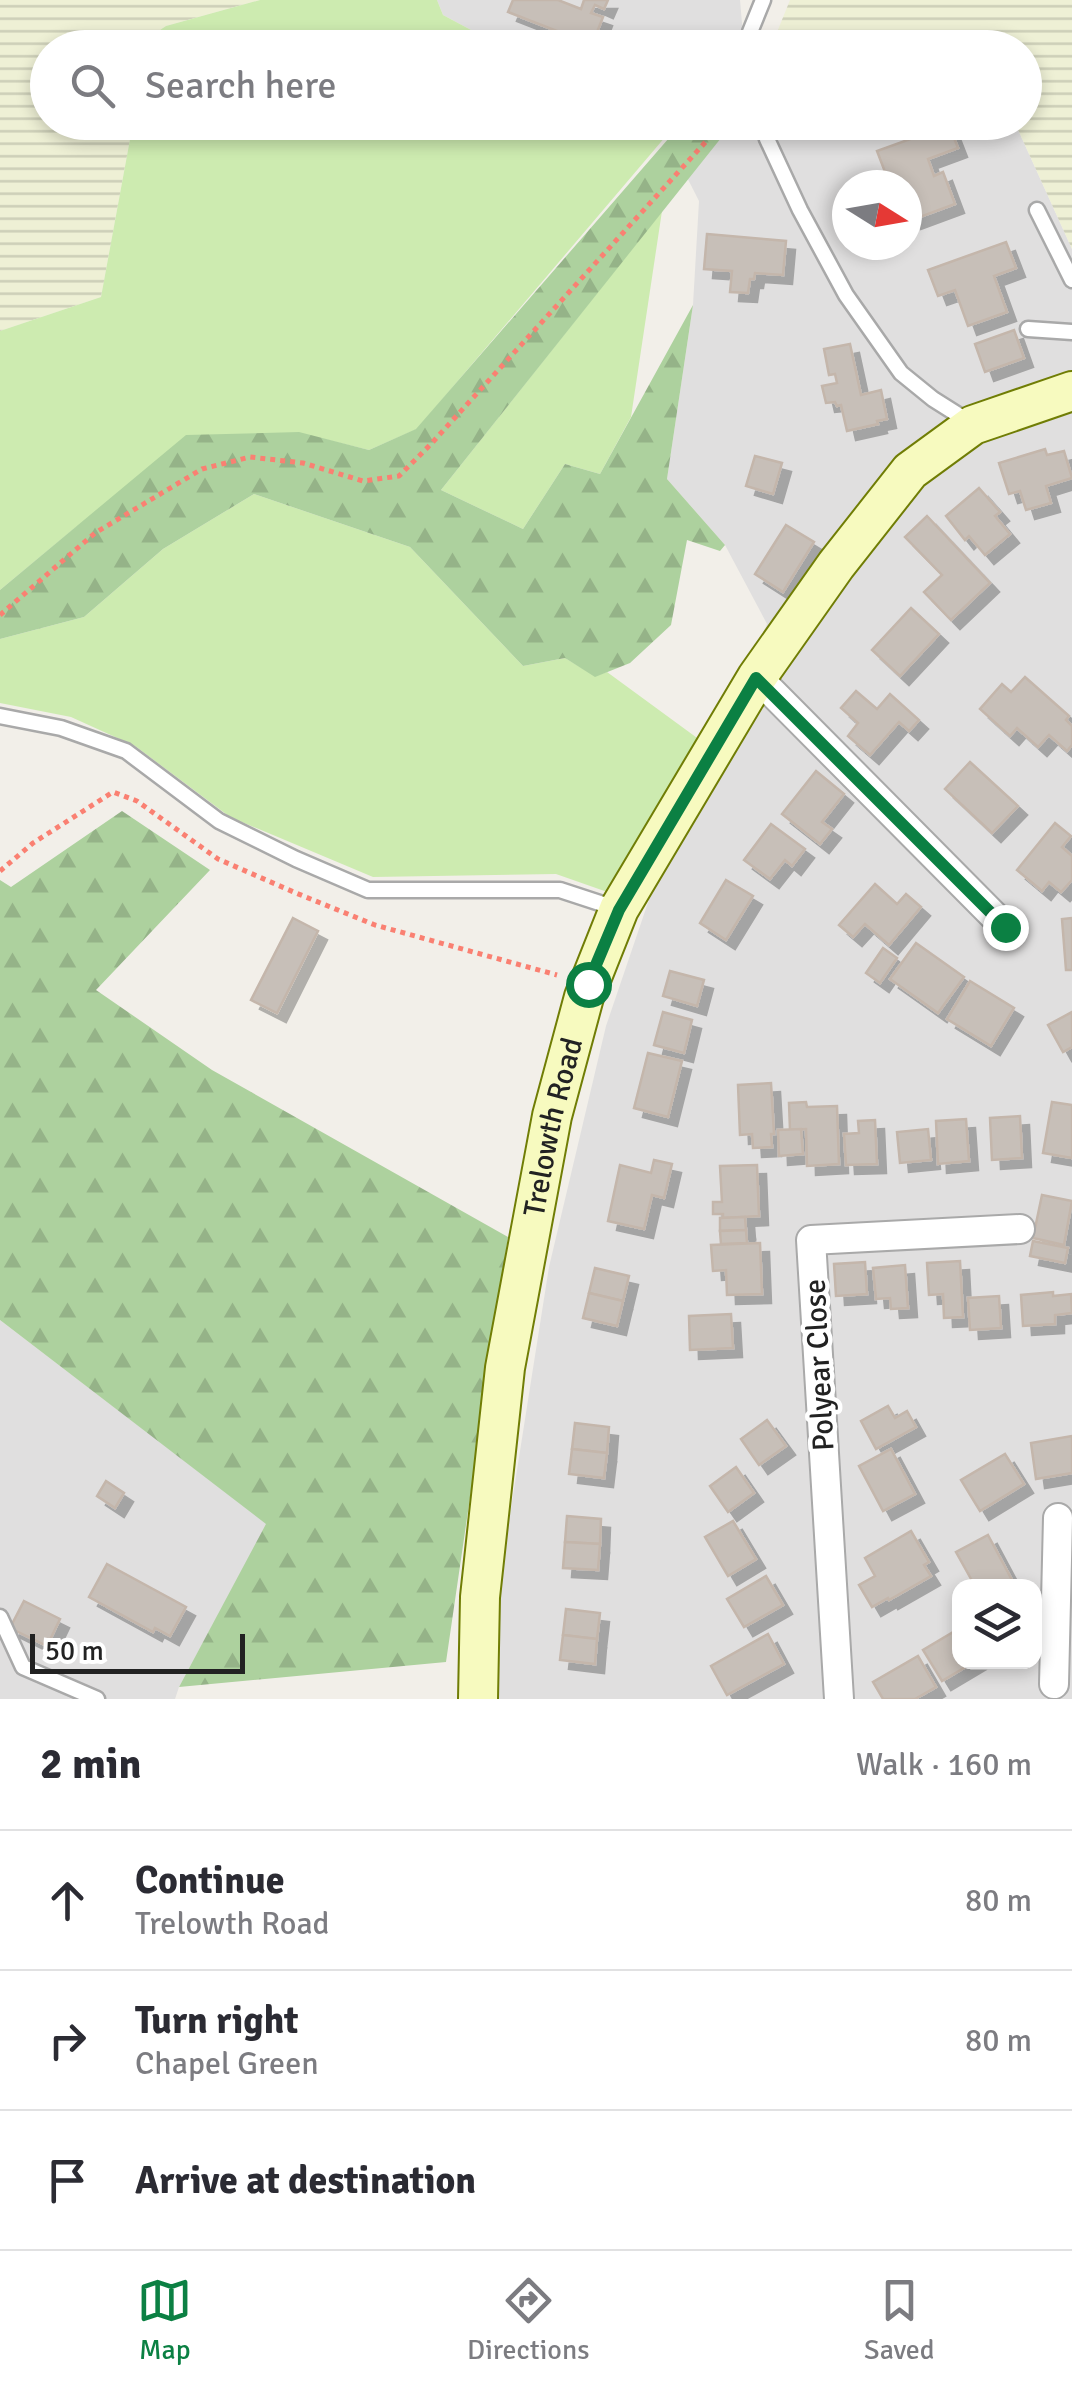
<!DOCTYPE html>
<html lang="en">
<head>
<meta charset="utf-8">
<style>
	:root { --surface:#fff; --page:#f2f2f3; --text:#2b2b33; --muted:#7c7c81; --line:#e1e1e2; --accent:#0b8043 }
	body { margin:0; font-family:Signika,sans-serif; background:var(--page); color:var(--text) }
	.controls { position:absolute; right:30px; bottom:30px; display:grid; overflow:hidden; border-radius:20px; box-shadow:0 5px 15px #0003 }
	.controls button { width:90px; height:90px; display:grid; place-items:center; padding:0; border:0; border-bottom:2px solid var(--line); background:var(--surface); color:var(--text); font:50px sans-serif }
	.compass { position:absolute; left:832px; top:170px; width:90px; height:90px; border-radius:50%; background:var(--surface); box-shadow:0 5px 15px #0003; rotate:101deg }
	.scale { position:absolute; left:30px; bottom:25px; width:215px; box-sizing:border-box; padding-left:10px; border:5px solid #222; border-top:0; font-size:28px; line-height:35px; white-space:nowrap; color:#222; -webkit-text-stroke:8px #fff; paint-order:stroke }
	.stop { position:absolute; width:30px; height:30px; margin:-22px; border:8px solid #0b8043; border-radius:50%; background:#fff }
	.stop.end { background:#0b8043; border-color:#fff; box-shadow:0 2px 10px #0008 }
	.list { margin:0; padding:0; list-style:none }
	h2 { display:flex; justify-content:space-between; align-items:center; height:130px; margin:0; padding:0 40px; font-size:42px }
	h2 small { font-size:32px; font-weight:400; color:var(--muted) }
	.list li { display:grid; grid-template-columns:65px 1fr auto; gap:30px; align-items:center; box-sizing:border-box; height:140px; padding:0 40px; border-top:2px solid var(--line) }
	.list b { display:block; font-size:38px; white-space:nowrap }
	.list p { margin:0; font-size:32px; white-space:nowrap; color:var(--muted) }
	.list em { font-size:32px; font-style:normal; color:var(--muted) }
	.icon { flex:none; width:55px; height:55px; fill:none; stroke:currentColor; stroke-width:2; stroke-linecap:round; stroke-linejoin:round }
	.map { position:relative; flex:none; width:1072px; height:1699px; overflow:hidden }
	.search { position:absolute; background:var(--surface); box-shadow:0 5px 15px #0003; left:30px; right:30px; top:30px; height:110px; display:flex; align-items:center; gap:25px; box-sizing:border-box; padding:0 35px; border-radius:55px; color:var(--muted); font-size:38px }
	.sheet { height:550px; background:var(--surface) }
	nav { display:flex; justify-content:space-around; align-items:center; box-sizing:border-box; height:140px; border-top:2px solid var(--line); background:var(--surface); font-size:28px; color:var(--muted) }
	nav a { display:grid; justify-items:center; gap:5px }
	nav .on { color:var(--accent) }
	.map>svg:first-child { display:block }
	.residential { fill:#e0dfdf; fill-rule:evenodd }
	.farmland { fill:url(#farmland-rules) }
	.grass { fill:#cdebb0 }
	.forest { fill:url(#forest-firs) }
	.building { fill:#c7bfb8; stroke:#c4b6ab; stroke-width:2.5; filter:url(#shadow) }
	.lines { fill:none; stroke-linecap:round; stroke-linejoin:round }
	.lane-casing { stroke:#a9a9a9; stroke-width:19 }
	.street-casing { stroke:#a9a9a9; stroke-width:32 }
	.secondary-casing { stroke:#707d05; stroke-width:42 }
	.path { stroke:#fa8072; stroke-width:5; stroke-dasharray:5 5; stroke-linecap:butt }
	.lane { stroke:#fff; stroke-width:14 }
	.street { stroke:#fff; stroke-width:28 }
	.secondary { stroke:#f7fabf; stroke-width:38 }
	.route { stroke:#0b8043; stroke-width:12 }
	.labels { text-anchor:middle; stroke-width:9; stroke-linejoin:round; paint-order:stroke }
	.street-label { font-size:30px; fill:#222; stroke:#fff }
</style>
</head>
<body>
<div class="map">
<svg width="1072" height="1699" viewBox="0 0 1072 1699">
	<defs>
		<pattern id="farmland-rules" width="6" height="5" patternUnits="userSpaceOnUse" patternTransform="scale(2.5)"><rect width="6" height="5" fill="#eef0d5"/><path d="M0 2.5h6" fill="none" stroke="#ccceb7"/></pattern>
		<pattern id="forest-firs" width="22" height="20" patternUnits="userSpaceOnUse" patternTransform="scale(2.5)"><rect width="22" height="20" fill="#add19e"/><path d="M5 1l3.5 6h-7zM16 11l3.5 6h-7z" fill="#95b388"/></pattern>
		<filter id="shadow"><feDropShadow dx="9" dy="9" stdDeviation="0" flood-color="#0004"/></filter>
	</defs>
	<rect width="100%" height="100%" fill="#f2efe9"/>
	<g class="residential">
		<path d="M437,0H740L744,47H503L443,15Z"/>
		<path d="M640,123H1015L1072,249V1699H498L500,1578L549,1267L606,1026L656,879L767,624L725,545L667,479L693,305L699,201L666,136ZM847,185H907V245H847ZM960,1586H1034V1662H960Z"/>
		<path d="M0,1320L267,1524L179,1687L175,1699H0Z"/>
	</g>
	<g class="farmland">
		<path d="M0,0H260L166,26L148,38L146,47L48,48V122L133,123L101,297L0,331Z"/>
		<path d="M790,0H1072V249L1015,123L1024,122V48L982,47L977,39L953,48L771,47Z"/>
	</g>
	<g class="grass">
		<path d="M260,0H437L443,15L503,47H146L148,38L166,26Z"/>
		<path d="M640,122L666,136L417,429L369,450L299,433L76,527L0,590V331L101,297L133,123Z"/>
		<path d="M662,211L631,417L600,474L565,464L523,529L441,490Z"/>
		<path d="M254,494L410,547L523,666L565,658L595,676L607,672L704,743L613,894L556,874L373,877L230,817L135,746L71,717L0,703V639L84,617L163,549Z"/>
	</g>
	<g class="forest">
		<path d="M682,123H717L725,133L441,490L523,529L565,464L600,474L693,305L667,479L725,545L720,551L687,540L671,625L630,663L595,677L565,658L523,666L410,547L254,494L163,549L84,617L0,639V590L186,435L299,432L369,450L416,429Z"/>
		<path d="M122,811L210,870L96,990L212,1070L508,1237L446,1662L179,1687L266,1524L0,1320V880L11,887Z"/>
	</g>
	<g class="building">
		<path d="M513,0H558L581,9L584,0H608L604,9L595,5L591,13L603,17L592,45L579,41L577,48H556L562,33L508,12Z"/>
		<path d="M949,125L958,148L928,159L934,176L943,172L955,204L912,220L907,207V185H890L877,151Z"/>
		<path d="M707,234L786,241L783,275L755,273L754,279H750L748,293L730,292L732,271L704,269Z"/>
		<path d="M1006,242L1016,268L994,276L1007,312L968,326L955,290L938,296L928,270Z"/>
		<path d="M1014,330L1024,358L985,372L975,344Z"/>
		<path d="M850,344L861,395L881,390L887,419L877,421L878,424L847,431L841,405L837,406L835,402L826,403L822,386L837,383L835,374L829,375L824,349Z"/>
		<path d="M1045,449L1047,455L1064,451L1072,478L1046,486L1051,503L1026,510L1020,491L1009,494L999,463Z"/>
		<path d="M755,456L782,463L773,494L746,486Z"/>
		<path d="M979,488L1000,512L995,516L1010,534L985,555L969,536L965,540L946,516Z"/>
		<path d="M927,516L990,583L951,620L924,592L942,575L905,537Z"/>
		<path d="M786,525L814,542L783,592L755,574Z"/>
		<path d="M911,608L939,634L900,676L872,650Z"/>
		<path d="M1025,677L1069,716L1066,720L1072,726V745L1067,751L1049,735L1038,747L1017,728L1010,736L980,709L1002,684L1011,692Z"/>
		<path d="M856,691L877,709L890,694L919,720L909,731L899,722L870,755L848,736L858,723L841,708Z"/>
		<path d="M970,762L1018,806L992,833L945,789Z"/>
		<path d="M816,771L844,794L822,822L832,829L820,844L782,814Z"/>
		<path d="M1055,823L1071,836L1062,847L1072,856V880L1061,892L1049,882L1042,891L1017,870Z"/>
		<path d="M771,824L805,849L792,866L785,860L770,879L744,860Z"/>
		<path d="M726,880L753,896L726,940L700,923Z"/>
		<path d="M875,884L897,904L906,894L921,907L889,945L865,924L853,937L839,925Z"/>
		<path d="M293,918L318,931L277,1013L251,1000Z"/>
		<path d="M1072,918V970H1066L1062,919Z"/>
		<path d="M916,943L964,977L938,1013L890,979Z"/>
		<path d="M883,948L897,958L880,983L866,973Z"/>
		<path d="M670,971L704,980L697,1006L663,996Z"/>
		<path d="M970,981L1014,1008L991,1046L947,1019Z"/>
		<path d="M663,1012L692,1020L684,1053L654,1045Z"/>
		<path d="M1072,1012V1047L1063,1052L1048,1025Z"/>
		<path d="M648,1053L682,1061L668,1117L634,1108Z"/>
		<path d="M771,1083L774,1134H771L772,1147L753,1148L752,1134L740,1135L738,1085Z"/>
		<path d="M806,1102L807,1107L837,1106L839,1164L807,1166L806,1129L790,1130L789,1103Z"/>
		<path d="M1052,1102L1072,1105V1158L1043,1153Z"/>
		<path d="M1020,1116L1022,1158L992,1160L990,1118Z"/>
		<path d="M966,1119L969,1161L938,1164L936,1121Z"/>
		<path d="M875,1120L877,1164L846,1165L844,1134L859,1133L858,1121Z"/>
		<path d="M801,1129L803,1154L779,1156L778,1130Z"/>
		<path d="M928,1129L931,1160L900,1163L897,1132Z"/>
		<path d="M654,1160L672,1164L664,1198L652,1195L644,1229L608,1221L620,1165L651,1173Z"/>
		<path d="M757,1165L759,1216L723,1218V1214H713V1202H722L720,1166Z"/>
		<path d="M1042,1195L1072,1201L1064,1245L1033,1238Z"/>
		<path d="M745,1217L746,1230L720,1231V1218Z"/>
		<path d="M746,1230L747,1243L721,1244L720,1231Z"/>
		<path d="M1033,1241L1068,1248L1065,1263L1030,1256Z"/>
		<path d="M760,1243L762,1294L727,1295L726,1270L713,1271L711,1245Z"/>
		<path d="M960,1261L963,1317L944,1318L943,1294L929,1295L927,1263Z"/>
		<path d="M865,1262L867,1294L836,1296L834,1264Z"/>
		<path d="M905,1265L908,1308L891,1309L890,1298L876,1299L873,1268Z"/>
		<path d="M595,1268L629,1276L623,1301L589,1293Z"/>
		<path d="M1053,1292V1296L1071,1294L1072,1313L1055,1315V1324L1023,1326L1021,1295Z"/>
		<path d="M589,1293L623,1301L617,1326L583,1318Z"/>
		<path d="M999,1296L1001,1328L970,1330L968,1298Z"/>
		<path d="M731,1314L733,1348L690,1350L689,1316Z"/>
		<path d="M888,1406L895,1418L907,1411L916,1427L876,1449L861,1421Z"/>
		<path d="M767,1420L786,1446L759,1465L741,1439Z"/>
		<path d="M575,1423L609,1427L607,1453L572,1449Z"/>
		<path d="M1072,1436V1473L1036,1479L1031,1443Z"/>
		<path d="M572,1449L607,1453L604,1478L569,1474Z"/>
		<path d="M891,1449L915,1494L883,1511L859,1466Z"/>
		<path d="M1005,1454L1024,1484L980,1511L961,1480Z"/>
		<path d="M736,1467L754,1493L728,1512L710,1486Z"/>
		<path d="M106,1481L124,1493L115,1508L97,1496Z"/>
		<path d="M567,1516L601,1519L600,1544L565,1542Z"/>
		<path d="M733,1521L756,1559L728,1576L705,1537Z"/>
		<path d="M911,1531L929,1562L924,1565L931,1576L889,1600L888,1598L872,1607L859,1585L875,1576L865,1558Z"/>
		<path d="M988,1535L1012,1580L1000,1586H975L956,1552Z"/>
		<path d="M565,1542L600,1544L598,1570L563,1568Z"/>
		<path d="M107,1564L186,1607L170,1636L155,1628L153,1632L89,1597Z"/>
		<path d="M766,1576L783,1605L744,1627L727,1599Z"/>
		<path d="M24,1601L60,1619L47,1646L10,1628Z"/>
		<path d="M566,1609L600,1613L597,1639L563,1635Z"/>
		<path d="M960,1628V1662H974L942,1681L923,1650Z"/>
		<path d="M768,1634L784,1664L727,1695L711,1666Z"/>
		<path d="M563,1635L597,1639L595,1664L560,1660Z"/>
		<path d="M918,1656L936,1687L915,1699H883L873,1682Z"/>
	</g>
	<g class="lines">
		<g class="lane-casing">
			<g id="lane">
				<path d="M750,48V32L763,0"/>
				<path d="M762,122L767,139L800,210L846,295L901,373L933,399L971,423"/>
				<path d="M1037,210L1072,280"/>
				<path d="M1028,329L1072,332"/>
				<path d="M0,716L61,728L126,751L219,821L296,859L368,890H560L618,909"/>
				<path d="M0,1617L23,1667L97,1699"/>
			</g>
		</g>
		<g class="street-casing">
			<g id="street">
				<path d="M757,677L1005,927"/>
				<path d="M1054,1684L1058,1518"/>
				<path d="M839,1699L811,1240L1020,1229"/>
			</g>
		</g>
		<g class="secondary-casing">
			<g id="secondary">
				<path id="s1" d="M478,1699L480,1597L505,1368L552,1116L584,997L619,909L757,677L836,565L910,471L973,425L1072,391"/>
			</g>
		</g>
		<g class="path">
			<path d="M0,615L95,533L202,469L250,457L303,463L363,481L399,476L431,444L711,136L716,122"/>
			<path d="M0,871L33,843L113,792L137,801L218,859L296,893L375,925L557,975"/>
		</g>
		<use href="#lane" class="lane"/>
		<use href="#street" class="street"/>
		<use href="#secondary" class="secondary"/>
	</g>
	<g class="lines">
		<path class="route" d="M588,984L619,910L756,678L1005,927"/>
	</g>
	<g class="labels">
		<g class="street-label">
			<text dy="10" stroke="none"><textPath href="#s1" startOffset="578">Trelowth Road</textPath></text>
			<text transform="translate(819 1365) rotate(-93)" y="10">Polyear Close</text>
		</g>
	</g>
</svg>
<div class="controls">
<button><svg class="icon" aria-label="layers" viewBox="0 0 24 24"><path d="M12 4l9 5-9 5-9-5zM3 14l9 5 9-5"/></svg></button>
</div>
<svg class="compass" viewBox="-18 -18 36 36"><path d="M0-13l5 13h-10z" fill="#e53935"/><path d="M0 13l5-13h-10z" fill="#7c7c81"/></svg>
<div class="scale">50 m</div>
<div class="stop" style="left:588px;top:984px"></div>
<div class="stop end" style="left:1005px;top:927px"></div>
<div class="search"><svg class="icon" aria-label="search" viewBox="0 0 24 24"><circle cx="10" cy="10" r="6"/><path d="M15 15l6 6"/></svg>Search here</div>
</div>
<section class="sheet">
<h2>2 min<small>Walk · 160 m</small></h2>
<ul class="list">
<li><svg class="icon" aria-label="ahead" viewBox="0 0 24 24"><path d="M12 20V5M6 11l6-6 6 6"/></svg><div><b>Continue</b><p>Trelowth Road</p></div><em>80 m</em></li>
<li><svg class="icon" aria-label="right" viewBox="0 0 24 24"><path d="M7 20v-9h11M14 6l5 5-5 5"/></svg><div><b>Turn right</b><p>Chapel Green</p></div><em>80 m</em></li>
<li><svg class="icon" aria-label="arrive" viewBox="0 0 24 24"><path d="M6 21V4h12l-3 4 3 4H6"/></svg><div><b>Arrive at destination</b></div></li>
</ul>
</section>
<nav>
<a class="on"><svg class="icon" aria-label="map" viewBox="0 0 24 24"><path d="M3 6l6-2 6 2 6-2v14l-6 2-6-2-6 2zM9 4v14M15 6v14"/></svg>Map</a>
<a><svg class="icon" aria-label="directions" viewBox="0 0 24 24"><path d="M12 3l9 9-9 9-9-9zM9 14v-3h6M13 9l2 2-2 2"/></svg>Directions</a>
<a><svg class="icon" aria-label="saved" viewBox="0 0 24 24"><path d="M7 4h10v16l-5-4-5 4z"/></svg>Saved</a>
</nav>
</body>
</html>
